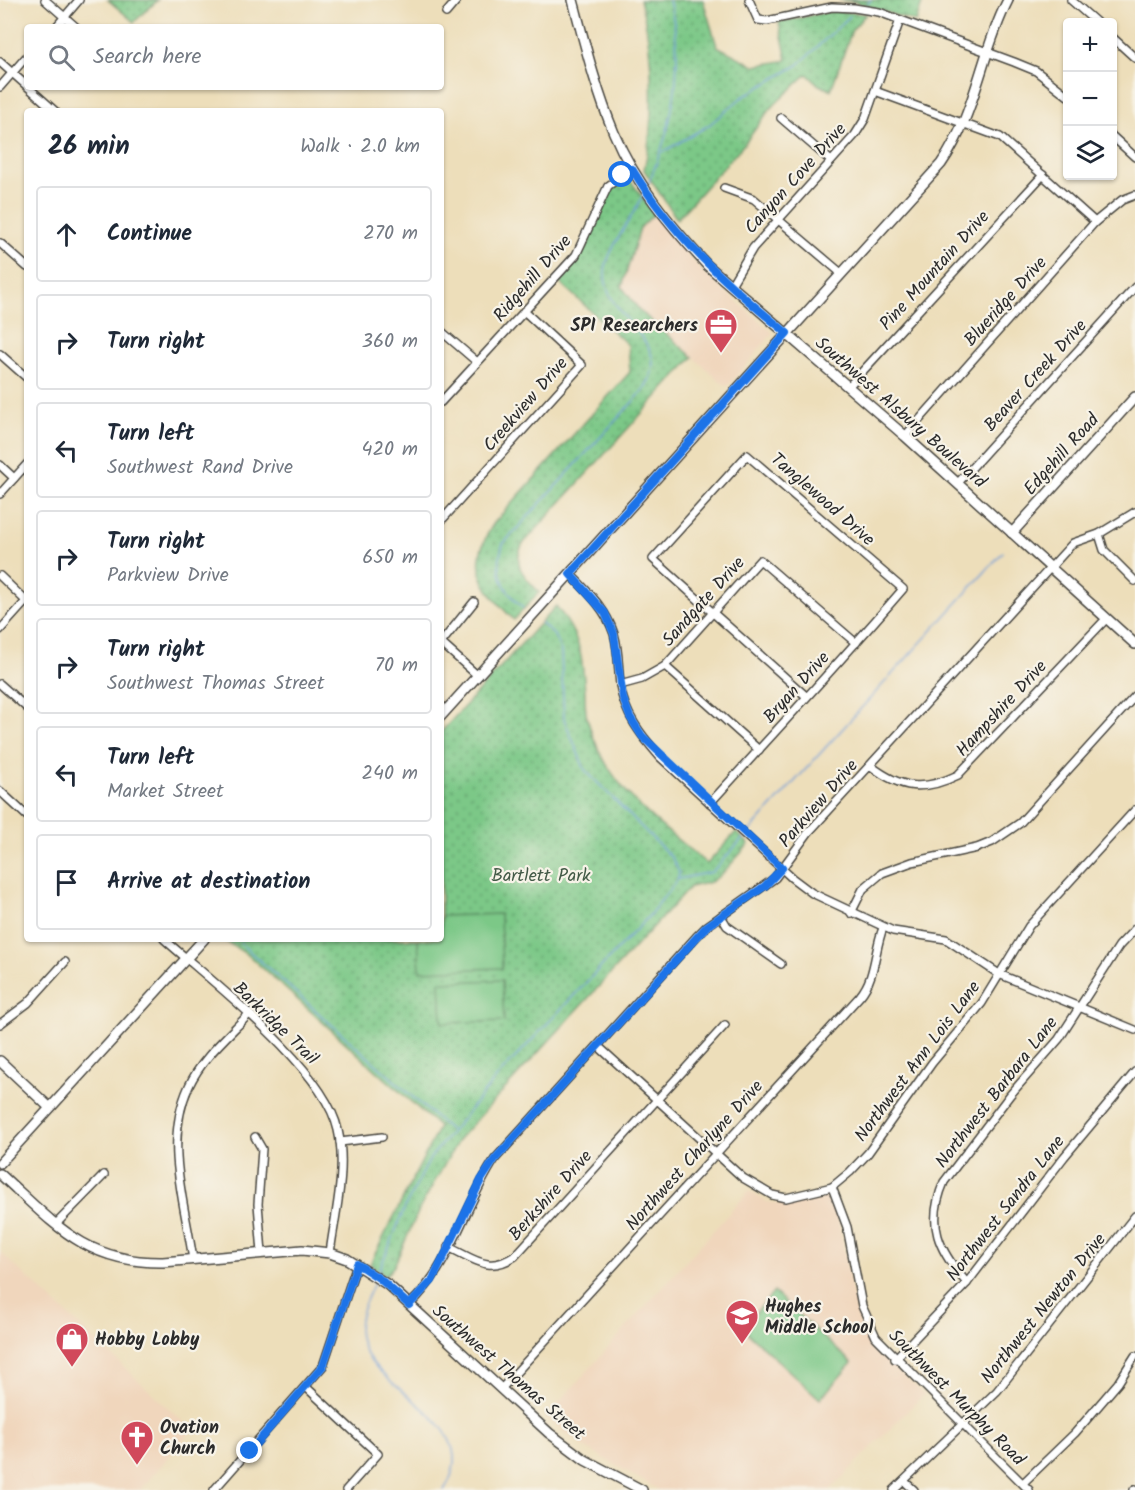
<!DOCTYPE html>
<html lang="en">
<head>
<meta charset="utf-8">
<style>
	:root { --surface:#fff; --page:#f6f6f7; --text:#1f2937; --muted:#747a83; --line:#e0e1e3 }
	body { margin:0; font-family:Kalam,sans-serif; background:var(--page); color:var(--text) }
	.controls { position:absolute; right:18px; top:18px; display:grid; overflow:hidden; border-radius:6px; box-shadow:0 2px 4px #0004 }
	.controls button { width:54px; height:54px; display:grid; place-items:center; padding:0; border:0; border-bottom:2px solid var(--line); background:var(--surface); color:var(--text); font:30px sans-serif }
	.stop { position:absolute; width:18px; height:18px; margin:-14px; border:4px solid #1a73e8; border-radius:50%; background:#fff }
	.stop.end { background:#1a73e8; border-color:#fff; box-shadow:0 2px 6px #0008 }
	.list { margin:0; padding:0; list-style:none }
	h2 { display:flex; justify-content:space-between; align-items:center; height:78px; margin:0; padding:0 24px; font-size:26px }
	h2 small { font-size:20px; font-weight:400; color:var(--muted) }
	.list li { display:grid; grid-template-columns:39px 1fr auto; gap:18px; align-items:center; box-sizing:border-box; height:96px; margin:0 12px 12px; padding:0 12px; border:2px solid var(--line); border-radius:6px }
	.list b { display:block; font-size:22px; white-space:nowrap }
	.list p { margin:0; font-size:20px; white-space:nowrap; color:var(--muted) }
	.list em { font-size:20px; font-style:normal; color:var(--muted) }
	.icon { flex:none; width:33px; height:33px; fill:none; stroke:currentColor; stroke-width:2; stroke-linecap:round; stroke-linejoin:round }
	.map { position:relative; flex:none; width:1135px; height:1490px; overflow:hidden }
	.search { position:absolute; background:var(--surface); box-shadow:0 2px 4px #0004; left:24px; top:24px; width:420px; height:66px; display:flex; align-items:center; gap:15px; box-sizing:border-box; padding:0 21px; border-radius:6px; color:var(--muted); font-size:22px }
	.panel { position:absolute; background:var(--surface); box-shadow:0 2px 4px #0004; left:24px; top:108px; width:420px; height:834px; border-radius:6px }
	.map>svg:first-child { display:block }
	.built { fill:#f0d6bc }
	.grass { fill:url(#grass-dots); stroke:#537a59; stroke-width:1.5 }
	.pitch { fill:#7bc887; stroke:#537a59; stroke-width:1.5 }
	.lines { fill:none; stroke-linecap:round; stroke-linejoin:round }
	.stream { stroke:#6d9cd6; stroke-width:1.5 }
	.street-casing { stroke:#484640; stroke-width:10 }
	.secondary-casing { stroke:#484640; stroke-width:12 }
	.street { stroke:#fff; stroke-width:7 }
	.secondary { stroke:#fff; stroke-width:9 }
	.route { stroke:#1a73e8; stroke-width:8 }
	.labels { text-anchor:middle; stroke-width:4.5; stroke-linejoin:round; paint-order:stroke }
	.street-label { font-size:18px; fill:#2b2b2b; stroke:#f7f3e8 }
	.poi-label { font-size:18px; font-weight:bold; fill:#2b2b2b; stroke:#f7f3e8; text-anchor:start }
	.park-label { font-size:18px; fill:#435a47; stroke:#f7f3e8 }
</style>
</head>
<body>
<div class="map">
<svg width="1135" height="1490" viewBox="0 0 1135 1490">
	<defs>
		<pattern id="grass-dots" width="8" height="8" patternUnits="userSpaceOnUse" patternTransform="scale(1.5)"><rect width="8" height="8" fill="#7bc887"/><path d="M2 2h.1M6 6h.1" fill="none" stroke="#65a36f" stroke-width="1.8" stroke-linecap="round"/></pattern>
	</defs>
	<rect width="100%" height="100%" fill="#f7f3e8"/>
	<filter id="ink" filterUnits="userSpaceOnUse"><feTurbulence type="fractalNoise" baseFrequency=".0167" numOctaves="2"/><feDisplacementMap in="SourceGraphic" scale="12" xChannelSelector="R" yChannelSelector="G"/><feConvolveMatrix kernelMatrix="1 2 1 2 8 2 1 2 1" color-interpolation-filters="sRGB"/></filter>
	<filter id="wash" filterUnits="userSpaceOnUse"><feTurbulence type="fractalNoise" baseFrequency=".008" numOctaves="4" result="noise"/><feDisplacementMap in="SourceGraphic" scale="24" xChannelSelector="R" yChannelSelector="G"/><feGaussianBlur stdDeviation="1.35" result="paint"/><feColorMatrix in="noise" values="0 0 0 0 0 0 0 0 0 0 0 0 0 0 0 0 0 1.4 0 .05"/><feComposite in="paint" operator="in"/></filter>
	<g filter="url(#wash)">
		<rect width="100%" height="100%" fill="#eddeba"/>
		<g class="built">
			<path d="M654,214L702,271L773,333L729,385H725L640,311L622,287L640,228Z"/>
			<path d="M749,1191L767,1202L786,1204L829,1196L839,1223L854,1300L865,1334L881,1355L924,1394L830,1490H659L584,1447L546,1417Z"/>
			<path d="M0,1252L192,1430L140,1490H0Z"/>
		</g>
		<g class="grass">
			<path d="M108,0H158L134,22Z"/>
			<path d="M640,0H703L717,46L755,66L787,60L779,22L833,11L866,14L852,30L831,90L819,85L807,74L770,109L745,143L677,219L644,170C655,121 654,49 640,0Z"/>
			<path d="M839,0H923L916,22L856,2Z"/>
			<path d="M626,178L631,181L654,214L640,228L622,287L640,311L693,357L522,545C512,566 525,577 539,592L514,620C481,587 466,566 494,523L630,372L628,345L558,281L585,249L610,191Z"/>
			<path d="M556,606C580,636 582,653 585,691C585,700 585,710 587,718C605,787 656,821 707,864L736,832L749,844L722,874L711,882L690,887L459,1139L420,1208L394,1266L385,1276L370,1264L439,1127L248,955L222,939H441V732Z"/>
		</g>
		<g class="pitch">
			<path d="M500,914L502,968L420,971L418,939H441V916Z"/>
			<path d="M502,980L504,1021L442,1023L440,982Z"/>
			<path d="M774,1292L852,1363L820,1399L742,1328Z"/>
		</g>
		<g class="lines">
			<g class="stream">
				<path d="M868,3L871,0"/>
				<path d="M663,152L709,125L741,98L798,65L850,16"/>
				<path d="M647,186C673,128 686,63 669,0"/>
				<path d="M523,608C502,589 494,571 503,544L639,395C685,342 602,323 605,271C606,252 635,213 644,193"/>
				<path d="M747,834L1003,552"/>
				<path d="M678,879L712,872L744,837"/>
				<path d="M240,943L452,1132"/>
				<path d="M378,1273L406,1205L431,1157L496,1078L648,917L678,879L679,872L672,858L585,770L564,719L561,651L554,635L541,623"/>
				<path d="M375,1281C367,1299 356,1317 360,1338C371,1393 489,1420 444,1490"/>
			</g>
		</g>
	</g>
	<g filter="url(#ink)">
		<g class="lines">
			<g class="street-casing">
				<g id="street">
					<path d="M45,0L76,27"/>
					<path d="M749,0L758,20L767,21L832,7L854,8L879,12L1014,62L1036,71L1068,96"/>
					<path d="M1071,0L1096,22"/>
					<path d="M446,13L457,0"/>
					<path d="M56,27L79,0"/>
					<path d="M1112,37L1135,58"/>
					<path d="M0,62L27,86"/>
					<path d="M0,87L27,56"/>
					<path d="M28,87L55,111"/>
					<path d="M875,91L1000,137L1095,222"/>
					<path d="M781,118L831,161"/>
					<path d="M1112,136L1135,157"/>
					<path d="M724,188L754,199L841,273"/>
					<path d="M0,243L27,267"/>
					<path d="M731,285L753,248L855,135L865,119L900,20"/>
					<path d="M441,331L477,362"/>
					<path d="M0,354L27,378"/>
					<path d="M849,386L1043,175"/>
					<path d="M441,402L576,255L608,186L632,169"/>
					<path d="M905,436L1095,222L1122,200L1135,195"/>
					<path d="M0,465L14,478"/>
					<path d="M958,483L1135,287"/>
					<path d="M0,494L27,464"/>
					<path d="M441,521L582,365L524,311"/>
					<path d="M1099,534L1104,550L1135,581"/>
					<path d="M570,574C588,592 606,609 614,634C619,650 618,668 620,685C624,714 641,735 660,757L792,878L812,893L893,931L946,939L999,974L1135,1030"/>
					<path d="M0,576L27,602"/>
					<path d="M0,630L27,600"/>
					<path d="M441,643L474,602"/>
					<path d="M441,643L478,676"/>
					<path d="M665,666L759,750"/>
					<path d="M0,684L27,708"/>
					<path d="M620,685L642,679L665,666L760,560L856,643"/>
					<path d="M871,766C901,789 923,792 958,775L1106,619"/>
					<path d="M0,791L27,816"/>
					<path d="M710,803C775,732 840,662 903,589L747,455L653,559L807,697"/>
					<path d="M851,913L863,889L882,873L912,862L977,848L992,842L1020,823L1135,696"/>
					<path d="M721,916L727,926L781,964"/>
					<path d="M164,939C213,983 324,1067 338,1130C347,1169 335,1214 330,1253"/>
					<path d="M0,1024L28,1003L65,962"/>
					<path d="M598,1046L743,1178L772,1195L786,1198L832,1187L850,1172L868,1153L932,1063L982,1003L1029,926L1135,810"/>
					<path d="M255,1137L262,1149L258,1204L262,1253"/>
					<path d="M340,1142L382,1137"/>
					<path d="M832,1187L847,1227L862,1306L876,1337L1029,1490"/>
					<path d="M56,1224L104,1175"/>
					<path d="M448,1247C475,1259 488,1274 515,1256L725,1025"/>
					<path d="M193,1260C185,1202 163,1142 189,1086C201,1059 228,1036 248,1015"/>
					<path d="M967,1283C938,1250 926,1224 944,1182L1010,1095L1059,1039L1119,946L1135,929"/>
					<path d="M409,1305C451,1267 464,1206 495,1159L696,937L707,926L775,878L808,833L1073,543L1099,534L1135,512"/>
					<path d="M895,1359L967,1283L1064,1157L1135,1072"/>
					<path d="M306,1387L378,1454L346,1490"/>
					<path d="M502,1388L860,996C876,977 874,951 883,928"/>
					<path d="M904,1481L914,1490"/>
					<path d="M1023,1483L1075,1433L1118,1383L1135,1356"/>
					<path d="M214,1490L323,1366L357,1264"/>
					<path d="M894,1490L997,1391L1135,1216"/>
					<path d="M1134,1490L1135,1489"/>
				</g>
			</g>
			<g class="secondary-casing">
				<g id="secondary">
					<path d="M573,0C585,45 596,90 614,133C635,183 670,225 707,265L905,436L1135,644"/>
					<path d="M1012,533L1135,397"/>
					<path d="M441,716L941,164C976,114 981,53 1008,0"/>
					<path d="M0,1061L49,1107"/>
					<path d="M0,1163L204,939"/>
					<path d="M0,1174C54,1223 85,1263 163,1262L302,1250L330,1253L347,1259L388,1285L549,1433L585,1460L642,1490"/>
				</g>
			</g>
			<use href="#street" class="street"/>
			<use href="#secondary" class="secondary"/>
		</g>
	</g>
	<g class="lines" filter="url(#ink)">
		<path class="route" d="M250,1451L323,1366L357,1264L380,1279L409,1305L432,1281L481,1180L495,1159L707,926L765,886L782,868L642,736L630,717L623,698L614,634L605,613L570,574L787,333C727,285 672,235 632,169L622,175"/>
	</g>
	<defs>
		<g id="office-pin" transform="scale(1.725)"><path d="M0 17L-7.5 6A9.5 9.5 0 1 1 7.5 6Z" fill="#d1495b" stroke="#f7f3e8"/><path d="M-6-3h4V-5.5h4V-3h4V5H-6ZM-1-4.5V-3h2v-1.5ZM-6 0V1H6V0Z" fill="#fff"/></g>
		<g id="school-pin" transform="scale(1.725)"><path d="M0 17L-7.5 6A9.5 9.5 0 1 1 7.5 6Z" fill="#d1495b" stroke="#f7f3e8"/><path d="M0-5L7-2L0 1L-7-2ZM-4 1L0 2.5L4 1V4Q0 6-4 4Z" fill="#fff"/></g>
		<g id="shop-pin" transform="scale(1.725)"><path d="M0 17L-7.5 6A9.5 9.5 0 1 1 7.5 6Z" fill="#d1495b" stroke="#f7f3e8"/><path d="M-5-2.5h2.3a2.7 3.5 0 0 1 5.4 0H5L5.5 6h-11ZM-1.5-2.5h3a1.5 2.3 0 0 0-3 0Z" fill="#fff"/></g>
		<g id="church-pin" transform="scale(1.725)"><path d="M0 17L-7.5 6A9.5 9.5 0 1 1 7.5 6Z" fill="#d1495b" stroke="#f7f3e8"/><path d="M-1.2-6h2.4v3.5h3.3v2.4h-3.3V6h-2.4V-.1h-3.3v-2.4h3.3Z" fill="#fff"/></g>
	</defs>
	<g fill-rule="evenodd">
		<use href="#office-pin" x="721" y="325"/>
		<use href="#school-pin" x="742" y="1316"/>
		<use href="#shop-pin" x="72" y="1339"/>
		<use href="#church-pin" x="137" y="1437"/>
	</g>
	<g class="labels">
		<g class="street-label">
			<text transform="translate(795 178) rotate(-48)" y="6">Canyon Cove Drive</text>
			<text transform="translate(934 270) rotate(-48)" y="6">Pine Mountain Drive</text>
			<text transform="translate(532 278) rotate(-49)" y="6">Ridgehill Drive</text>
			<text transform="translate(1005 301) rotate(-48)" y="6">Blueridge Drive</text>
			<text transform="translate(1035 375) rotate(-48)" y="6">Beaver Creek Drive</text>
			<text transform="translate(525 404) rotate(-49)" y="6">Creekview Drive</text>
			<text transform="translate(901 412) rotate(41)" y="6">Southwest Alsbury Boulevard</text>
			<text transform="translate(1061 454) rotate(-48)" y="6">Edgehill Road</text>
			<text transform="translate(823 499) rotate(41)" y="6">Tanglewood Drive</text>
			<text transform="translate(703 601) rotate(-48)" y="6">Sandgate Drive</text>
			<text transform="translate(796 687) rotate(-48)" y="6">Bryan Drive</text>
			<text transform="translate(1001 708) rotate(-47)" y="6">Hampshire Drive</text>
			<text transform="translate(818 803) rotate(-49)" y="6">Parkview Drive</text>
			<text transform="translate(276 1023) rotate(44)" y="6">Barkridge Trail</text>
			<text transform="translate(917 1061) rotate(-53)" y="6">Northwest Ann Lois Lane</text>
			<text transform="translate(996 1092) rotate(-52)" y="6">Northwest Barbara Lane</text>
			<text transform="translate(694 1155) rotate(-48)" y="6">Northwest Charlyne Drive</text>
			<text transform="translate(550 1195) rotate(-48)" y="6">Berkshire Drive</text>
			<text transform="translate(1005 1208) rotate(-52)" y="6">Northwest Sandra Lane</text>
			<text transform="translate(1043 1308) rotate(-51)" y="6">Northwest Newton Drive</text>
			<text transform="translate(509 1372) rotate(41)" y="6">Southwest Thomas Street</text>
			<text transform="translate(957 1397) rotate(45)" y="6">Southwest Murphy Road</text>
		</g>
		<g class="poi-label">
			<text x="698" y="331" text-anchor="end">SPI Researchers</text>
			<text x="765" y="1312">Hughes<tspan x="765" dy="21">Middle School</tspan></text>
			<text x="95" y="1345">Hobby Lobby</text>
			<text x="160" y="1433">Ovation<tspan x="160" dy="21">Church</tspan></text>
		</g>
		<g class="park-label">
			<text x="541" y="881">Bartlett Park</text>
		</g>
	</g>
</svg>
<div class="controls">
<button>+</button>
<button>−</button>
<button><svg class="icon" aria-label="layers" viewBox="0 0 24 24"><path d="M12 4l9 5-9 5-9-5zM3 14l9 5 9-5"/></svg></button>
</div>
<div class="stop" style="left:622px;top:175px"></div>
<div class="stop end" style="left:250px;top:1451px"></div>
<div class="search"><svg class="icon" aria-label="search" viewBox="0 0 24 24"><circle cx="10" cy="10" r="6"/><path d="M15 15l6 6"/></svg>Search here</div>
<section class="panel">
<h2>26 min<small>Walk · 2.0 km</small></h2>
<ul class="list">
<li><svg class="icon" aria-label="ahead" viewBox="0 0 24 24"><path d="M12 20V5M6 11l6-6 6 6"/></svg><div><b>Continue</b></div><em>270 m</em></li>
<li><svg class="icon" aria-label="right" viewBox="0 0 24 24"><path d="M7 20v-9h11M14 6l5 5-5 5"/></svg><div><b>Turn right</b></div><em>360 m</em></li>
<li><svg class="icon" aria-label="left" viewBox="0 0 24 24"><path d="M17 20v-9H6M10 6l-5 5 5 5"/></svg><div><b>Turn left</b><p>Southwest Rand Drive</p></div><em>420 m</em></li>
<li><svg class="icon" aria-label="right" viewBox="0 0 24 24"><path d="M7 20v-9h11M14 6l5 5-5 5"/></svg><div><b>Turn right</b><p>Parkview Drive</p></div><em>650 m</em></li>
<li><svg class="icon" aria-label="right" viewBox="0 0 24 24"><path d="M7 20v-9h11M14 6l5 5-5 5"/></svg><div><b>Turn right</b><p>Southwest Thomas Street</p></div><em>70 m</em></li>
<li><svg class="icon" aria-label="left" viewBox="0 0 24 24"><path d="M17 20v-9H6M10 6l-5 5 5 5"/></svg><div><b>Turn left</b><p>Market Street</p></div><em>240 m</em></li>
<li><svg class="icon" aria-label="arrive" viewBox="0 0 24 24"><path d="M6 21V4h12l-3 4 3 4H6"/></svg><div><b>Arrive at destination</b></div></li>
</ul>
</section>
</div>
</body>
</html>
